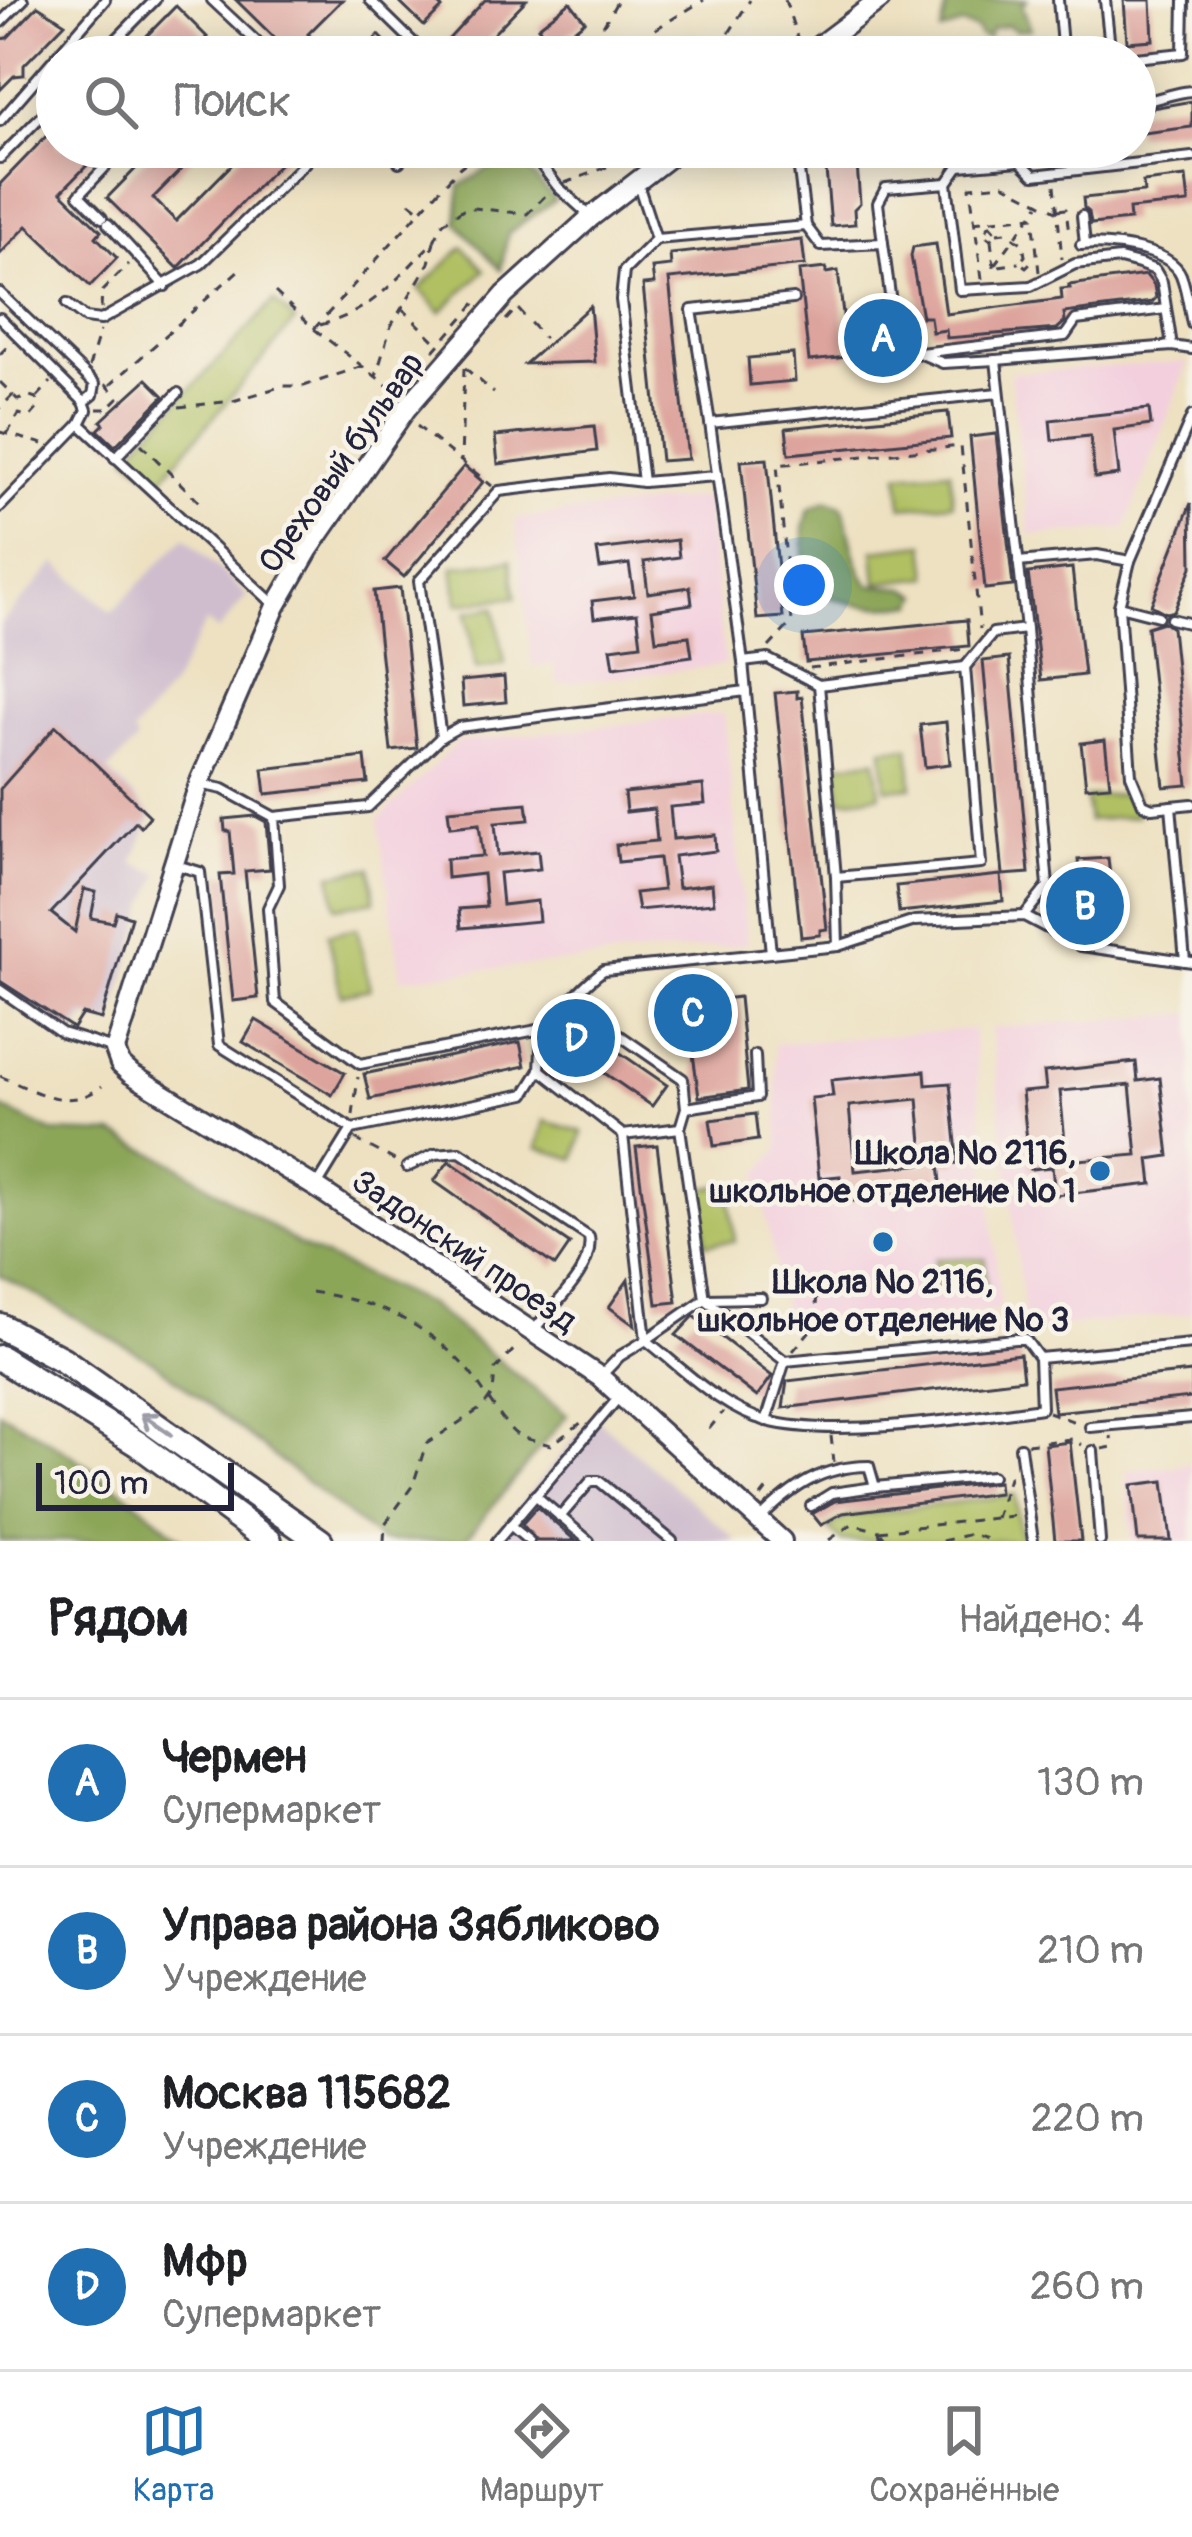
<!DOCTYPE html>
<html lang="ru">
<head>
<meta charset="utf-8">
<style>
	:root { --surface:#fff; --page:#f6f6f6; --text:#202124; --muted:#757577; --line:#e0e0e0; --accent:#1f6fb2 }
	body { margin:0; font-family:Pangolin,sans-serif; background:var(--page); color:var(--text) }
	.scale { position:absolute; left:36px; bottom:30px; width:198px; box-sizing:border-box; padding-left:12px; border:6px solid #22223b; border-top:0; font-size:33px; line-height:42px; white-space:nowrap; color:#22223b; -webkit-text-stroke:9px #f7f3e8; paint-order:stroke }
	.you { position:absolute; left:804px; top:585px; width:42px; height:42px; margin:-30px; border:9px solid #fff; border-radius:50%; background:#1a73e8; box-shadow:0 0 0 18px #1a73e833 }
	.badge { display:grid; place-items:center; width:78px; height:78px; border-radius:50%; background:var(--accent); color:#fff; font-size:39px; font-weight:700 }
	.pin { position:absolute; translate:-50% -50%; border:6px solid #fff; box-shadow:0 3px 12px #0006 }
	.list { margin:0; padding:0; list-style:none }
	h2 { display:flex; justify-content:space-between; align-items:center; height:156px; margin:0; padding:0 48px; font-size:51px }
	h2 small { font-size:39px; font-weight:400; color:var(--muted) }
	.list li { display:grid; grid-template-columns:78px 1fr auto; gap:36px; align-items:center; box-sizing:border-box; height:168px; padding:0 48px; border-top:3px solid var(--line) }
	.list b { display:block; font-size:45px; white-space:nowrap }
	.list p { margin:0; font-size:39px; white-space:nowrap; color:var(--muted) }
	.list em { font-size:39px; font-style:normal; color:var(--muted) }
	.icon { flex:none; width:66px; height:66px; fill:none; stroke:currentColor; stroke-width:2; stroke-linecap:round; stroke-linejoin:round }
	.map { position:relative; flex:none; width:1192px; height:1541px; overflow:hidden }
	.search { position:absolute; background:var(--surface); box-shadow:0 6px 30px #0003; left:36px; right:36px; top:36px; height:132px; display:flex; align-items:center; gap:30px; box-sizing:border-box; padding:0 42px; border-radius:66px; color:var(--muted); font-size:45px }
	.sheet { height:828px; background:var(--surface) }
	nav { display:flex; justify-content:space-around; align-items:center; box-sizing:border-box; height:168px; border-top:3px solid var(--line); background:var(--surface); font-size:33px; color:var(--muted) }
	nav a { display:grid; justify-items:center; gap:6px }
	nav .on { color:var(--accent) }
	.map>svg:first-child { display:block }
	.built { fill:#f3cfde }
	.industrial { fill:#cfbdce }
	.green { fill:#b0c062; stroke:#69714e; stroke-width:3 }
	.forest { fill:#8ca658; stroke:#57644a; stroke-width:3 }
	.building { fill:#dda49d; fill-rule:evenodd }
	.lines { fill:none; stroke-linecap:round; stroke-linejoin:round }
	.service-casing { stroke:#403f4f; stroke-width:14 }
	.tertiary-casing { stroke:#403f4f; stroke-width:24 }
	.primary-casing { stroke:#403f4f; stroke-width:30 }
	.path { stroke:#403f4f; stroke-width:3; stroke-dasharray:9 9; stroke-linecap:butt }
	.service { stroke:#fff; stroke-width:8 }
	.tertiary { stroke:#fff; stroke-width:18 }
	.primary { stroke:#fff; stroke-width:24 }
	.oneway { stroke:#9c9ca7 }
	.poi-dot { fill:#1f6fb2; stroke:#f7f3e8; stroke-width:4.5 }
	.labels { text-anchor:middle; stroke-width:9; stroke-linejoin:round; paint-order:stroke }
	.street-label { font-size:33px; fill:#22223b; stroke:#f7f3e8 }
	.poi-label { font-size:33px; font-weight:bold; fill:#22223b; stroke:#f7f3e8; text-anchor:end }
</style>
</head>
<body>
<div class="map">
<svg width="1192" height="1541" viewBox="0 0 1192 1541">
	<rect width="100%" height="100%" fill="#f7f3e8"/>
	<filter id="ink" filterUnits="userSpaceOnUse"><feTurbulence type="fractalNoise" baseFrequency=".00833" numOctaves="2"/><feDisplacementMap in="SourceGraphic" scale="24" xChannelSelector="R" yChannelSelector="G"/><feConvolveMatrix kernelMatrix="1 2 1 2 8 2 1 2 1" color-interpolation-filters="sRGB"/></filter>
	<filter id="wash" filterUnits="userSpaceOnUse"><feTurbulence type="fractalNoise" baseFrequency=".004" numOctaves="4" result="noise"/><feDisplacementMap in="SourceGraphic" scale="48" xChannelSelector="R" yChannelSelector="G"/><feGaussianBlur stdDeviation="2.7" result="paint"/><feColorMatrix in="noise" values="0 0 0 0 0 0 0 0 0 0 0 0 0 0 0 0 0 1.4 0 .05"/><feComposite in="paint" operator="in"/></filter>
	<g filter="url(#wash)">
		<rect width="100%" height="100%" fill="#ede1c1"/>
		<g class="built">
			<path d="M1188,362L1125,529L1030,535L1010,373Z"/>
			<path d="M706,497L725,665L557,684L555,664L532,666L515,519Z"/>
			<path d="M724,713L747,944L401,978L378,820L458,742Z"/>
			<path d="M1192,1014V1313L1026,1330L991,1028Z"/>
			<path d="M973,1029L1001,1310L787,1325L758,1174L779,1150L775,1044Z"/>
			<path d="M1192,1464V1541H1132L1126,1471Z"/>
		</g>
		<g class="industrial">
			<path d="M185,537L247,596L218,631L206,622L172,685L133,733L137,741L108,771L152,815L133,863L160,874L146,905L111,1025L86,1017L74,1033L0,983V625L56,563L112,612Z"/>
			<path d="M593,1416L737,1541H490Z"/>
		</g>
		<g class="green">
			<path d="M463,247L485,270L441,312L419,289Z"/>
			<path d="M274,301L295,321L159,482L127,456Z"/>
			<path d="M950,470L953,503L902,507L899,474Z"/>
			<path d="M925,544L929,577L877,583L874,550Z"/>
			<path d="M511,560L516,597L458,604L453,567Z"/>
			<path d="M495,607L505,664L476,669L467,612Z"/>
			<path d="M909,747L912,787L886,789L883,749Z"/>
			<path d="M876,760L880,795L841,800L837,764Z"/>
			<path d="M1134,793L1136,816L1088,821L1086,797Z"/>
			<path d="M371,868L375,901L336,907L331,874Z"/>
			<path d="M357,928L370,989L341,995L328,934Z"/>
			<path d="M544,1121L583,1132L575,1159L537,1148Z"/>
			<path d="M728,1185L735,1241L706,1244L700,1189Z"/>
			<path d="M985,1258L986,1288L936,1289L935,1259Z"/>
			<path d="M1015,1495L1021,1541H842L828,1528L850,1516Z"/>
		</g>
		<g class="forest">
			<path d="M948,0H1027L1022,5L1031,29L1016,31L1008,25L992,29L988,38L980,36L976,29L961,25L941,32Z"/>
			<path d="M501,161L523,165L555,200L508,233L501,270L457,223L460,186Z"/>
			<path d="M827,501L842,506C852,533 852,561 869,585L906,588L920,595L915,604C877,610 835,606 804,582V528L809,509Z"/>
			<path d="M0,1107L52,1132L113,1134L178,1165L297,1244L430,1306L567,1415L464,1541H381L157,1364L0,1275Z"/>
			<path d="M0,1412C67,1449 127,1491 184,1541H0Z"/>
		</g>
		<g id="blocks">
			<g class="building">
				<path d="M236,0H342L308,34L332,57H294Z"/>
				<path d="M397,0H434L442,8L424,26Z"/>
				<path d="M485,0H526L471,57H432Z"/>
				<path d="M1124,0H1151L1153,40L1127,42Z"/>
				<path d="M570,2L585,21L554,46L538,27Z"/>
				<path d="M38,6L65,23L24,65V75L14,76L0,90V39L7,38Z"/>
				<path d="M176,6L207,37L187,57H126Z"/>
				<path d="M379,35L400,57H357Z"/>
				<path d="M1192,101V127L1135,134V111Z"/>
				<path d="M57,125V147H105L61,192L101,231L96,237L117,258L90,286L27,226L0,254V184Z"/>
				<path d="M157,147H203L153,198L176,221L249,147H296L178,268L107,198Z"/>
				<path d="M841,147H883L884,162L857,165L860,203L854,209L855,224L831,226L826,170L843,169Z"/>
				<path d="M1186,177L1189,203L1129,209L1130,220L1091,224L1089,212L1084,208L1083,198L1144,192L1143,182Z"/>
				<path d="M802,240L805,265L669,279L688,459L661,461L643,285L654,284L652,268L671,266L670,254Z"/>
				<path d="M936,244L946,314L1062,299L1061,289L1070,288L1069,285L1146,275L1154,285L1156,298L1152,302L1064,313L1065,322L1057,329L947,338L946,330L932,332L930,317H922L911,256L913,247Z"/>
				<path d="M826,268V273L838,271L848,357L809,361L799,271Z"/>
				<path d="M590,306L595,362L525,364L559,334Z"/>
				<path d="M892,326L905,346H901L902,352L882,354L879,327Z"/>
				<path d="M793,354L795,381L750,385L748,358Z"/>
				<path d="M147,379L164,396L115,446L98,430L104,424L101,421Z"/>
				<path d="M1149,409L1151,425L1114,430L1119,475L1095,478L1090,436L1052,440L1050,420Z"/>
				<path d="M948,412L951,438L789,454L786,428Z"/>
				<path d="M594,426L597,451L498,464L495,436Z"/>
				<path d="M996,434L1013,586L985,589L970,437Z"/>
				<path d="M767,459L783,617L757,619L741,461Z"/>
				<path d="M464,466L483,482L404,577L385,561Z"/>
				<path d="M1191,503L1192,567L1174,611L1166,613L1151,605Z"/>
				<path d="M677,540L679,557L644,562L648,593L690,587L692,604L652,610L656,640L689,636L692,656L614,667L611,648L641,644L637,613L594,618L592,601L634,596L629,564L600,568L597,550Z"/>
				<path d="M1072,568L1084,675L1041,680L1028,573Z"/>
				<path d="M400,588L417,748L391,751L374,591Z"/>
				<path d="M967,620L969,646L806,662L803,636Z"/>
				<path d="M1163,622L1172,628L1188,785L1164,787L1147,627Z"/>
				<path d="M1009,658L1029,873L1003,875L983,661Z"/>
				<path d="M504,677L506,702L463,706L461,681Z"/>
				<path d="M797,691V698L802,697L827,929L820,930V935L801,937L775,693Z"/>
				<path d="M946,722L950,764L925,767L920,725Z"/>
				<path d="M56,726L150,816L141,827L136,822L51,913L75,932L84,889L96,892L91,918L113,922L116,912L131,917L101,1019L82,1014L73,1028L0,981V789Z"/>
				<path d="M1105,740L1110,785L1086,787L1081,743Z"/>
				<path d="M365,757L368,783L266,794L263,769Z"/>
				<path d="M703,785L705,804L670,807L673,839L715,835L716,851L674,856L678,888L712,884L714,903L638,910L635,893L663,890L659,858L618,862L616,845L657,841L654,809L626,812L624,793Z"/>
				<path d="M527,803L529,820L495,823L498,855L538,851L540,869L499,873L502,905L537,901L539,921L461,928L459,909L486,907L483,874L447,878L446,859L483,856L479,824L450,827L448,810Z"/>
				<path d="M255,816L266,822L270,869L245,871L258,998L233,1001L220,875L234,874L230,831H225L224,819Z"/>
				<path d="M1108,858L1111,887L1101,888L1105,932L1085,934L1083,919L1052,922L1050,897L1053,893L1081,890L1078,860Z"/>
				<path d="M1001,875L1003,901L899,912L896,886Z"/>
				<path d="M739,997L748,1090L699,1097L686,1004Z"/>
				<path d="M256,1020L345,1073L332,1095L243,1042Z"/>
				<path d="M581,1026L667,1085L652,1106L567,1047Z"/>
				<path d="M520,1042L525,1066L370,1099L364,1074Z"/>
				<path d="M1136,1062L1138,1081L1160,1078L1169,1156L1149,1159L1152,1184L1055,1195L1052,1167L1030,1169L1022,1092L1046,1090L1044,1072ZM1130,1085L1137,1155L1067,1161L1060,1091Z"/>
				<path d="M925,1071L926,1085L950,1083L958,1163L939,1164L942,1192L842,1202L840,1176L819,1178L811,1098L833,1096L831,1080ZM918,1099L924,1164L855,1171L849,1106Z"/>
				<path d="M755,1114L758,1140L714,1146L710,1120Z"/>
				<path d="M657,1145L677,1302L657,1304L636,1147Z"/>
				<path d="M449,1161L570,1244L555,1266L434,1181Z"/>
				<path d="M628,1280L635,1326L609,1307Z"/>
				<path d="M694,1316L772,1376L757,1397L676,1335Z"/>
				<path d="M1020,1354L1023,1379L783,1408L787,1381Z"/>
				<path d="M1192,1372V1398L1054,1412L1051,1387Z"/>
				<path d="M1070,1442L1081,1541H1055L1045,1445Z"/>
				<path d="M1164,1481L1171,1541H1138L1132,1485Z"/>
				<path d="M998,1482L999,1493L843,1513L821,1525L812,1514L835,1501Z"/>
				<path d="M537,1507L556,1524L576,1541H537L522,1524Z"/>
			</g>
		</g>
	</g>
	<g filter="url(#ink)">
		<use href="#blocks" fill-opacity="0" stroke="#403f4f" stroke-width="3"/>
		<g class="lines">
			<g class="service-casing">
				<g id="service">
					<path d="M212,0L273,57"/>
					<path d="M370,0L417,46L408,57"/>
					<path d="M1058,0L1063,57"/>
					<path d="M1105,0L1111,57"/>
					<path d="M0,23L23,0"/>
					<path d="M99,57L155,0"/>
					<path d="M231,57H232"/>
					<path d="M1135,58L1183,53L1184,0"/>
					<path d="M1135,103C1155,101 1173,92 1192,91"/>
					<path d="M0,121L105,0"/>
					<path d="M369,147L375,151L394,147"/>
					<path d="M527,147L558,187L590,216"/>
					<path d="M796,147L806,226L821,246L883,243L892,310L919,353L943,363L996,360"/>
					<path d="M957,147L959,166L947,183L960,290L1031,286L1075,264L1120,259L1139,264L1155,270L1162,282L1172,346"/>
					<path d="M1019,147L1020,161"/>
					<path d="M0,158L57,100"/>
					<path d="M399,162L414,147"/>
					<path d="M544,165L566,147"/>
					<path d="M959,166L1020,161L1034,175L1192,157"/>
					<path d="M637,181L656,239L624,271L621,300L643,482L716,476"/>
					<path d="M1082,216L1085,244"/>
					<path d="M102,218L79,195L124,147"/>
					<path d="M108,224L165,286"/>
					<path d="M656,239L806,226"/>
					<path d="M883,243L878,203L886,188L947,183"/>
					<path d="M1081,245C1106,242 1170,248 1181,275C1187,290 1189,309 1192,324"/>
					<path d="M0,293L95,384L93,395L84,402L0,318"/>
					<path d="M67,304L85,318L101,320L201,264L321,147"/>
					<path d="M920,353L1065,336L1076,320L1166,309"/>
					<path d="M84,402L87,410L80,424L275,605"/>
					<path d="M1192,416L1130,561L1119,606L1131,775L1143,804L1152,808L1192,804"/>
					<path d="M710,423L692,310L793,299"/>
					<path d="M115,458L178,393"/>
					<path d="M0,507L80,424"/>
					<path d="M1018,562L1097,555L1130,561"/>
					<path d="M1119,606L1158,616"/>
					<path d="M1171,619L1192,624"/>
					<path d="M743,662L768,659L819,685L836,877L838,946"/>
					<path d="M965,667L993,633L1026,629"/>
					<path d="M819,685L965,667L981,864L836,877"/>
					<path d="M441,737L419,581L499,491L609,478L643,482"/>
					<path d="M199,784L223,789L274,817L279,885L268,908L275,1002L360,1064L542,1029"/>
					<path d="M1171,806L1185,961"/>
					<path d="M274,817L368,807L441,737L459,727L746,691"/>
					<path d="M173,864L200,872L219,1045L352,1129"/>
					<path d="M1024,916L1048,886L1026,629L996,360L1172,346L1192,349"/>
					<path d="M771,953L743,662L710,423L998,393"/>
					<path d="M0,990L62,1033L114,1049"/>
					<path d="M573,1003L683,1079L686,1108L680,1128L705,1299L785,1361L1015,1339H1025L1039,1358L1192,1344"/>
					<path d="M540,1070L542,1029C564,1010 581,985 604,970L838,946L915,921L1024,916L1081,946L1192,962"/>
					<path d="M686,1108L757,1097L755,1055"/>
					<path d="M623,1135L680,1128"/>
					<path d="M407,1167L435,1154L460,1152L589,1237C595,1270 553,1304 535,1329"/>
					<path d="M317,1186L352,1129L525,1094L540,1070L623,1135L646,1340L620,1356L600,1377"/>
					<path d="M761,1298L705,1299L646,1340C682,1368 721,1409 767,1421C835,1439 969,1418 1041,1408L1039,1358"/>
					<path d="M766,1421L785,1361"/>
					<path d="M1090,1427L1192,1418"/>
					<path d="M1020,1447L1033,1541"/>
					<path d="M1093,1451L1100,1541"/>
					<path d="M535,1495L589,1541"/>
					<path d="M811,1506L832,1493L875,1487"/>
					<path d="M560,1517L591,1481H599L672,1541"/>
					<path d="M760,1519C792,1487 822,1466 869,1466L875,1487L992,1476"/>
					<path d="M510,1525L529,1541"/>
					<path d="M497,1541L620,1396"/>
				</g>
			</g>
			<g class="tertiary-casing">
				<g id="tertiary">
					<path d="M804,57L880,0"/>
					<path d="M682,147L591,217L505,295L406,409L309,549L276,606L199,784L115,1050L120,1064L131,1074L317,1188L600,1377L782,1541"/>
				</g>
			</g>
			<g class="primary-casing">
				<g id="primary">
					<path d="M0,1326L63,1360L320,1541"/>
					<path d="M0,1358L138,1444L269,1541"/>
				</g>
			</g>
			<g class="path">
				<path d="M785,0L799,43"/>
				<path d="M585,57L618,0"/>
				<path d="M609,57L704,0"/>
				<path d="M702,57L727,36L750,0"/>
				<path d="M565,183L622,161L645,147"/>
				<path d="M1055,185L1062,259"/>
				<path d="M410,202L419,209"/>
				<path d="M1058,210L1066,209L1069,234"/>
				<path d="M973,222L1033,216L1039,272"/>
				<path d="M989,224L997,233L991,240L983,234L989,226"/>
				<path d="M997,233L1006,232L1023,244L1025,256L1020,262L1026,267L1031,262L1025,256"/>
				<path d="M991,240L995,275"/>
				<path d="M434,241L443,223L466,207L527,214L547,194"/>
				<path d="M995,265L1039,205"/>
				<path d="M999,266L1019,263"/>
				<path d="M982,279L970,187L1004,184L1058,212"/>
				<path d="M275,292L314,329L397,393"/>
				<path d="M402,308L438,344"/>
				<path d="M101,309L102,291L129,264"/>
				<path d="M506,320L517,308L544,338"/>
				<path d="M320,325C373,312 397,278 434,241L429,263L391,326L376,376"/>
				<path d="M314,329L459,168L485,147"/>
				<path d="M434,351L478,300"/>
				<path d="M0,354L11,343"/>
				<path d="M89,367L100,331"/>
				<path d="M464,368L461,461L492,486"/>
				<path d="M465,368L494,393"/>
				<path d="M0,382L13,395L0,408"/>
				<path d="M110,385L239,270"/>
				<path d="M37,397L51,382"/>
				<path d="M179,407L233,401L283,386H304L363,366"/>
				<path d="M97,409H107L118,398L106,384"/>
				<path d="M417,426L461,461"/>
				<path d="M0,432L43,444"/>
				<path d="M7,434L19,414L30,417L38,408L36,398L30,396L18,400L13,395"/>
				<path d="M367,436L389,405"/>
				<path d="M141,444L203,506"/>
				<path d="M769,647L792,622L777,465L961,446L980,629"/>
				<path d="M809,668L966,649"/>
				<path d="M0,1076C34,1091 69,1113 102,1086"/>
				<path d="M353,1115L358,1077"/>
				<path d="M355,1139L400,1163"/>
				<path d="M311,1292C373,1301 423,1320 466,1368C479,1382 504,1426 516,1434C525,1440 541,1442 551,1445L585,1420"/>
				<path d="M793,1351L814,1326L817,1295"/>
				<path d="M1048,1412L1078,1423"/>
				<path d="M709,1429L723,1412"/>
				<path d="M831,1436L834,1462"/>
				<path d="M1027,1444L1072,1439L1082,1445"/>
				<path d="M1102,1449L1112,1447L1111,1436"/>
				<path d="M761,1497L770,1485"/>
				<path d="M996,1518L1011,1471"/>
				<path d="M879,1531L1021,1515"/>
				<path d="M881,1533L887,1541"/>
				<path d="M829,1540L852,1524L879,1531L881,1541"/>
				<path d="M384,1541L385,1524L413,1485L426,1444L483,1407L493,1393L495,1370L519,1344"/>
				<path d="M942,1541L971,1534L992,1541"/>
			</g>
			<use href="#service" class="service"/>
			<use href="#tertiary" class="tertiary"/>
			<use href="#primary" class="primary"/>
		</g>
		<defs><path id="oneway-shaft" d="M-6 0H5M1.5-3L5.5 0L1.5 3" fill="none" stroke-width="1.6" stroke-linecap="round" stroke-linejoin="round" transform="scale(3)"/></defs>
		<use class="oneway" href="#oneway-shaft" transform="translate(156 1424) rotate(-145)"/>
	</g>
	<g class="poi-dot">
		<circle cx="1100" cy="1171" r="12"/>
		<circle cx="883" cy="1242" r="12"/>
	</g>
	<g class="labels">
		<g class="street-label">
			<text transform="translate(340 462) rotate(-55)" y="12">Ореховый бульвар</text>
			<text transform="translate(465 1250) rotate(34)" y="12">Задонский проезд</text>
		</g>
		<g class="poi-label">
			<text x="1076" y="1164">Школа № 2116,<tspan x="1076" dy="38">школьное отделение № 1</tspan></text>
			<text x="883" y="1293" text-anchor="middle">Школа № 2116,<tspan x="883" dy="38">школьное отделение № 3</tspan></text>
		</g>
	</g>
</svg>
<div class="scale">100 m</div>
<div class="you"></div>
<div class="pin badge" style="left:883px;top:338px">A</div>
<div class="pin badge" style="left:1085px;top:906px">B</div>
<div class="pin badge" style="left:693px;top:1013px">C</div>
<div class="pin badge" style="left:576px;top:1038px">D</div>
<div class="search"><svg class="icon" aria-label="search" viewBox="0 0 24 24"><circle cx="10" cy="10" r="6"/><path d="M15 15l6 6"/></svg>Поиск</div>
</div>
<section class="sheet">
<h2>Рядом<small>Найдено: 4</small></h2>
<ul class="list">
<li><span class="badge">A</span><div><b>Чермен</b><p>Супермаркет</p></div><em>130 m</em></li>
<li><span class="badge">B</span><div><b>Управа района Зябликово</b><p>Учреждение</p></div><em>210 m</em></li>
<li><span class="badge">C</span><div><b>Москва 115682</b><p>Учреждение</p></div><em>220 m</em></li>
<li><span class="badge">D</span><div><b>Мфр</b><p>Супермаркет</p></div><em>260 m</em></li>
</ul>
</section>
<nav>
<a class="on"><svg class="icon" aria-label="map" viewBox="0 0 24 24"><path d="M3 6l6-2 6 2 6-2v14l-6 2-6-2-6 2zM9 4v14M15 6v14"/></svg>Карта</a>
<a><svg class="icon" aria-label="directions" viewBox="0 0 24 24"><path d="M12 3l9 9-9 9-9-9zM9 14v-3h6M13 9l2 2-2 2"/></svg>Маршрут</a>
<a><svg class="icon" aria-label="saved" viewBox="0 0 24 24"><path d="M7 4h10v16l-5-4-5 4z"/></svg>Сохранённые</a>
</nav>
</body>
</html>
